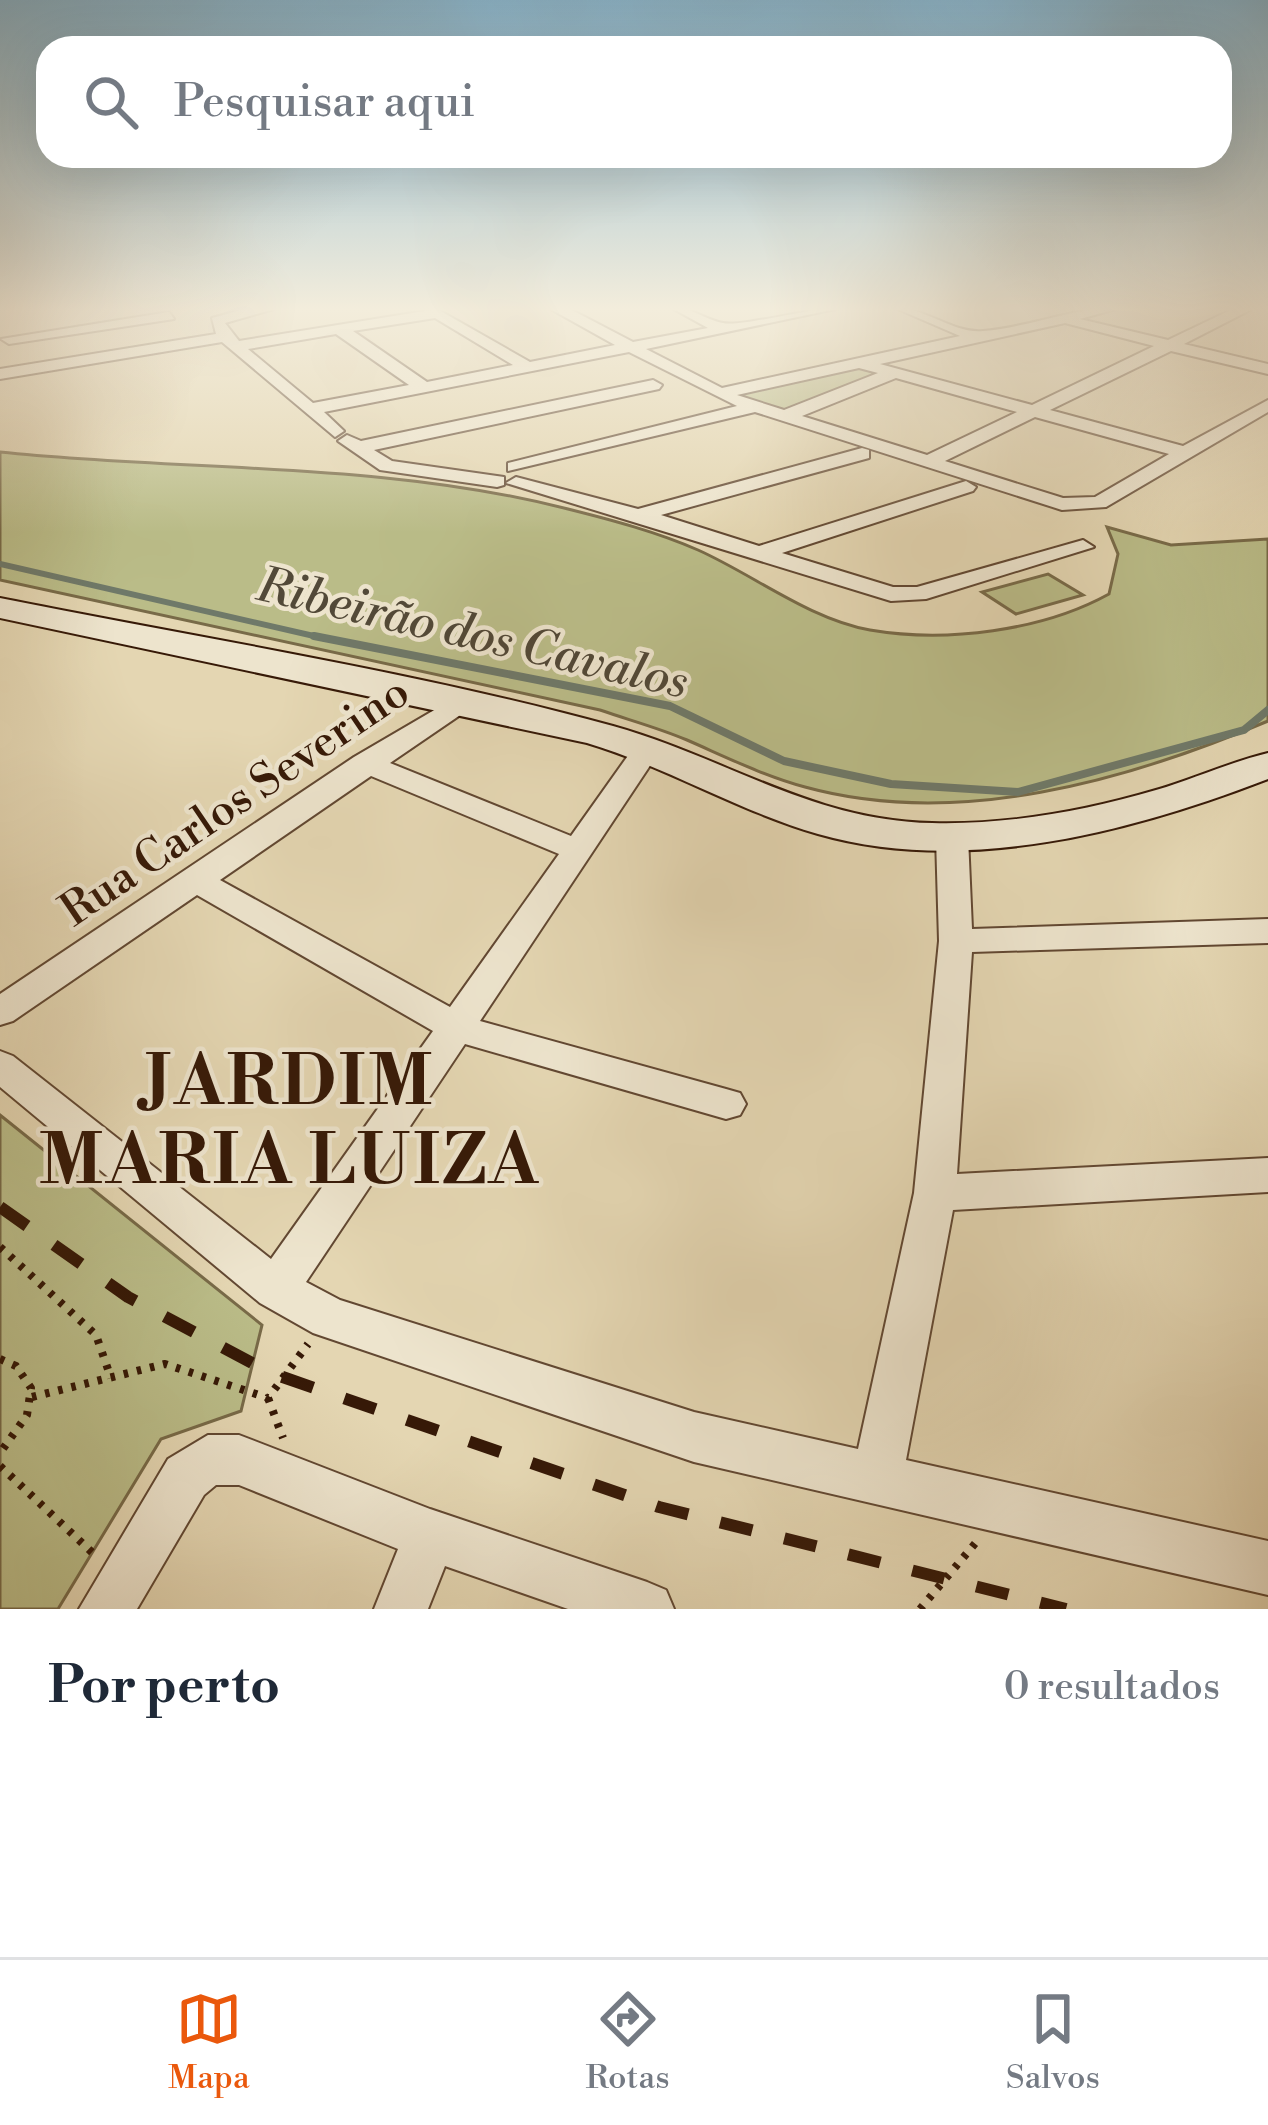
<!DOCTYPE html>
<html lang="pt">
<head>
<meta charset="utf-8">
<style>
	:root { --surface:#fff; --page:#f2f2f3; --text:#1f2937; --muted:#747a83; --line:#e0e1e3; --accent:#ea580c }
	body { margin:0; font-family:"Libre Bodoni",serif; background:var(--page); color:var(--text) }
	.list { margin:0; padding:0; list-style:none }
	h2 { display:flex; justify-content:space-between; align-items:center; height:156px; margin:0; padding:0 48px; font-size:51px }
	h2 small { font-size:39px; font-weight:400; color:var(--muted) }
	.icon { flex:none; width:66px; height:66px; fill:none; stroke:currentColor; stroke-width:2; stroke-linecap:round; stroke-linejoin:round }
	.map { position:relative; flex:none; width:1268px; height:1609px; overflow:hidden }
	.search { position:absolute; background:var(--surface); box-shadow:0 12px 48px #0002; left:36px; right:36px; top:36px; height:132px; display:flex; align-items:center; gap:30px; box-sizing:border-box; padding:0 42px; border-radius:36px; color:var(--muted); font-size:45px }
	.sheet { height:348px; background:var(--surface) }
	nav { display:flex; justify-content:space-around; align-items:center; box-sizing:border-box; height:168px; border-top:3px solid var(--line); background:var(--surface); font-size:33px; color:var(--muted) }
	nav a { display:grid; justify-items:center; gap:6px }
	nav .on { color:var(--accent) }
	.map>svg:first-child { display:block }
	.green { fill:#babc88; stroke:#786a48; stroke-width:3 }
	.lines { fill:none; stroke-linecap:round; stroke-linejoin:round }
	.stream-far1 { stroke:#6f7969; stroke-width:6 }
	.stream { stroke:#6f7969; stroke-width:8 }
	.street-casing { stroke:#624832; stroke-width:4 }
	.secondary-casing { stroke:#361907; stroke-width:4 }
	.path { stroke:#361907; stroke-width:8; stroke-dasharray:4.5 9; stroke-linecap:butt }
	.street { fill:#ede4cd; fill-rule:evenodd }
	.secondary { fill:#ede4cd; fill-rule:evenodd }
	.rail { stroke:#361907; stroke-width:12; stroke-dasharray:33 33; stroke-linecap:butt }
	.labels { text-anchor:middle; stroke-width:9; stroke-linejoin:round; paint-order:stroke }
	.street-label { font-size:45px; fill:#361907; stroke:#ede4cd }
	.water-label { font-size:48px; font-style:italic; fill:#524938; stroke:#ede4cd }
	.near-district-label { font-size:69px; font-weight:bold; letter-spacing:3px; fill:#361907; stroke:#ede4cd }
</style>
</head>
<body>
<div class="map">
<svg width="1268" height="1609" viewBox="0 0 1268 1609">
	<rect width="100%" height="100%" fill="#e4d6b2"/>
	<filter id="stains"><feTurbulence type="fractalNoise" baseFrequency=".00167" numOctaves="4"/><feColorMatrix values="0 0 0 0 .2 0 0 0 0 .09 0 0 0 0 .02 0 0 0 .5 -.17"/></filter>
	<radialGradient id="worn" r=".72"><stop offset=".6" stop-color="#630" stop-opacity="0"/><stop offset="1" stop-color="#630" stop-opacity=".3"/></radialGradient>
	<g class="green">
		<path d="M857,362L894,373L785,416L718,394Z"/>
		<path d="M0,452C190,472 382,461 568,509C612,520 657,532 698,550C754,575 809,619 870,630C946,643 1042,631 1109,594L1118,554L1107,527L1171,545L1268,539V721C1127,781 957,829 805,787C764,776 726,757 687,740C659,728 629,720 600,710L0,580Z"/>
		<path d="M1048,574L1083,595L1016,614L982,592Z"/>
		<path d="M0,1115L262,1325L241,1411L161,1439L58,1609H0Z"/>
	</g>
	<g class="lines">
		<path class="stream-far1" d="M0,564L327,639"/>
		<path class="stream" d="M314,636L670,706L784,761L891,784L1018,792L1244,730L1268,710"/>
		<g class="street-casing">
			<g id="street">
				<path d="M252,307H281L225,323L239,341L437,309L530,362L615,345L547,307H566L633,342L708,328L670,307C692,307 703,319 723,323C742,327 814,307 845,307L646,349L722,388L960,336L893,307C924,307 954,334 983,331C1031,327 1075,307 1123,307L1080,319L1168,340L1237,307H1256L1184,344L1268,364V374L1171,351L1050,410L1183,446L1268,400V412L1106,507L1062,510L755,412L508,471V463L737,406L629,352L324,412L344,431L335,437L222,342L0,379V369L216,334L212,318ZM435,318L513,365L427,382L353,331ZM1065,323L1154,346L1032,405L880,364ZM336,334L409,385L313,403L248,349ZM859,368L878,373L784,410L737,395ZM896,378L1017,412L927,455L802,416ZM1035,417L1169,454L1095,497L1063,498L945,461Z"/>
				<path d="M169,312L174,319L9,344L1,339Z"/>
				<path d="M653,380L662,385L659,389L374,450L392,461L504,477V485L497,487L380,470L338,441L347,435L361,441Z"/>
				<path d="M862,448L869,450V458L661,515L759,546L966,481L976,487L973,491L782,553L893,587H917L1083,540L1094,547L926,599L891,601L506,483L516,477L638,509Z"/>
				<path d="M460,695L469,697L473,703L469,709L390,763L571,836L637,743H657L661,749L480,1021L726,1089L740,1093L746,1104L740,1115L726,1119L465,1044L306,1282L340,1300L694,1412L858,1449L914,1193L939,941L936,837L941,830H963L968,837L972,929L1268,919V943L972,952L957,1174L1268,1158V1192L953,1210L906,1460L1268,1541V1595L694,1462L313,1333L260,1303L0,1087V1051L13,1056L271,1259L433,1031L197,895L13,1021L0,1025V994L354,757ZM371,776L559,854L450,1007L220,880Z"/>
				<path d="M208,1435H239L430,1509L647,1582L666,1590L674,1609H568L445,1566L428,1609H374L398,1549L239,1485H216L204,1495L137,1609H79L168,1459Z"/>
			</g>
		</g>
		<g class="secondary-casing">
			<path id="secondary" d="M0,598C204,639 412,671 613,726C727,758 810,820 932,823C1006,825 1085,811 1156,790C1194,779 1230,762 1268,753V779C1131,832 964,876 818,834C738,811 667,767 587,743L0,618Z"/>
		</g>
		<g class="path">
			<path d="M0,1247L96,1335L111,1378"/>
			<path d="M0,1359L16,1366L31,1388L27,1415L0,1453"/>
			<path d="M32,1397L165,1364L268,1398L308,1344"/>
			<path d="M268,1398L283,1438"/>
			<path d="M0,1466L97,1557"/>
			<path d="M920,1609L978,1540"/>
		</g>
		<use href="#street" class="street"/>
		<use href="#secondary" class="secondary"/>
		<path class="rail" d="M0,1207L128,1297L271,1373L659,1507L1066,1609"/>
	</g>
	<linearGradient id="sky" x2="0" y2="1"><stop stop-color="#87b6d0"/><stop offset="0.58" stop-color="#f3eddc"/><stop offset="1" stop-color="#f3eddc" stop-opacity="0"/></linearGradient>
	<rect width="1268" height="533" fill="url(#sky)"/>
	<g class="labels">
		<g class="street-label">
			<text transform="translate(234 800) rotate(-34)" y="16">Rua Carlos Severino</text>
		</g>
		<g class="water-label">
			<text transform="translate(473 632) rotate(13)" y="17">Ribeirão dos Cavalos</text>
		</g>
		<g class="near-district-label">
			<text x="290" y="1104">JARDIM<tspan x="290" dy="79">MARIA LUIZA</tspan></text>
		</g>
	</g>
	<rect width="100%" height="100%" filter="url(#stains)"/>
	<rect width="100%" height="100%" fill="url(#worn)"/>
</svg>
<div class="search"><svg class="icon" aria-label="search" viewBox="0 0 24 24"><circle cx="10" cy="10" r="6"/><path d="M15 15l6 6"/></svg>Pesquisar aqui</div>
</div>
<section class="sheet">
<h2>Por perto<small>0 resultados</small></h2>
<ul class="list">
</ul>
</section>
<nav>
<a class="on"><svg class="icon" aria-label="map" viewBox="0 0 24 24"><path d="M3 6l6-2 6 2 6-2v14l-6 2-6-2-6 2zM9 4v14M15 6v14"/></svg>Mapa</a>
<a><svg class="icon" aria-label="directions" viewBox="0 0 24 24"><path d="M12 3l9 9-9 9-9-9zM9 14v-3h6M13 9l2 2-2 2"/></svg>Rotas</a>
<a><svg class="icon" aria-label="saved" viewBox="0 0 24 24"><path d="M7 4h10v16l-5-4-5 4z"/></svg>Salvos</a>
</nav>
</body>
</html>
